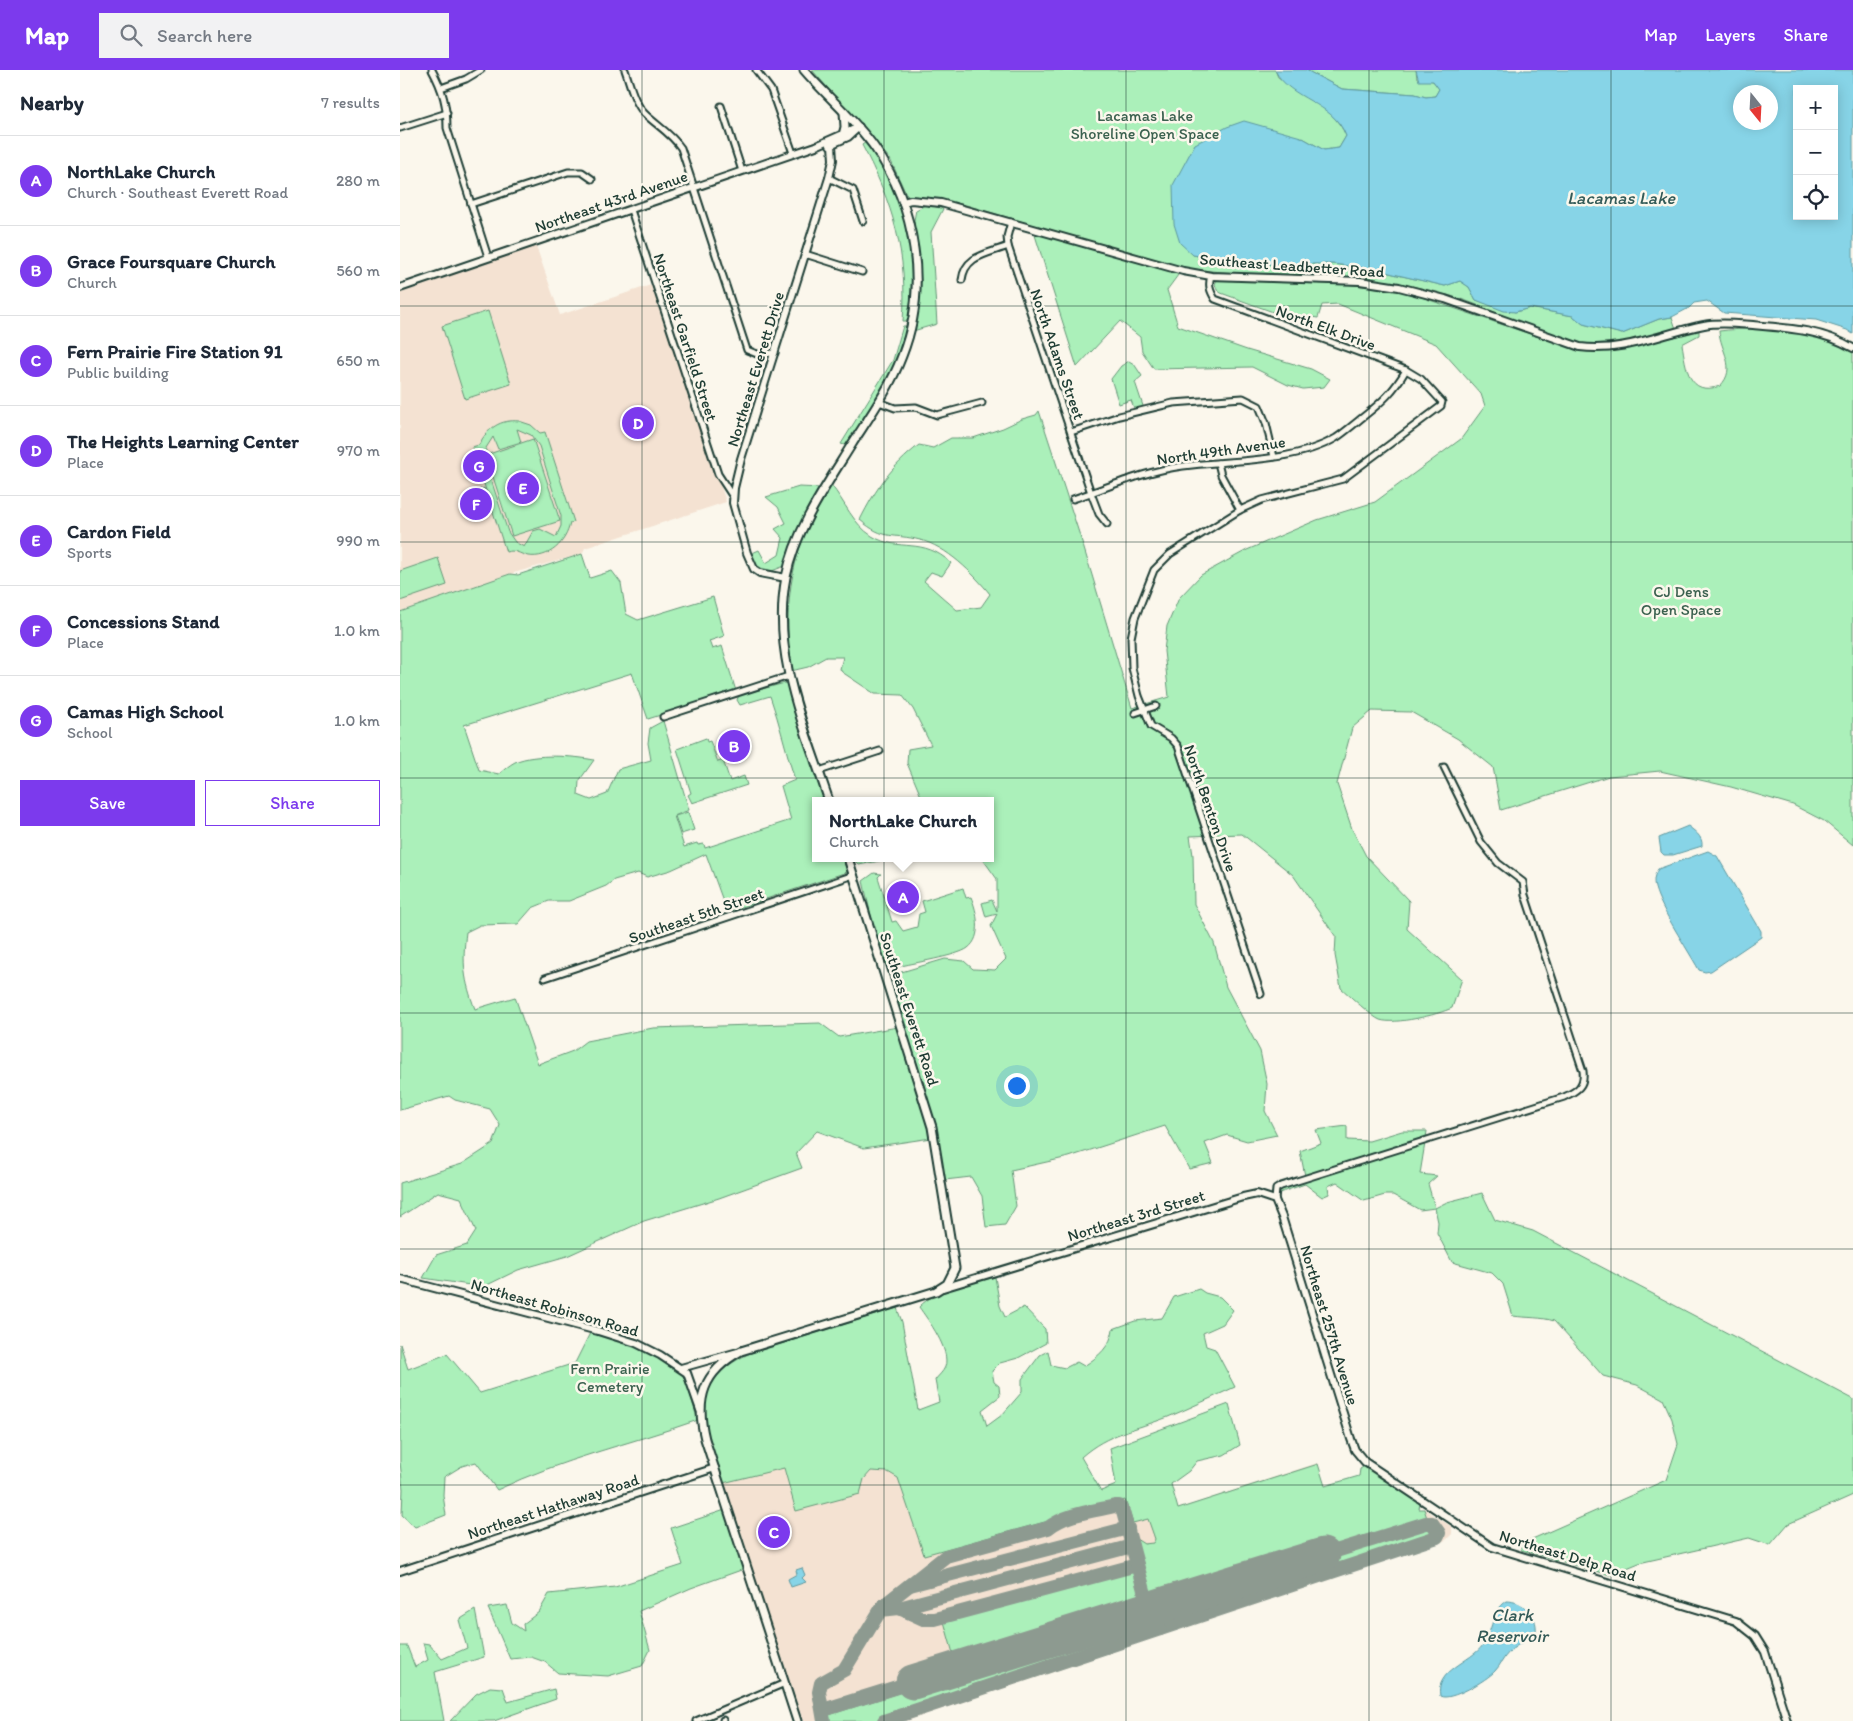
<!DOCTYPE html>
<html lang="en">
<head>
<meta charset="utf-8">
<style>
	:root { --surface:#fff; --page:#f2f2f3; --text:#1f2937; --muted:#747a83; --line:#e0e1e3; --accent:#7c3aed }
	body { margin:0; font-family:Itim,sans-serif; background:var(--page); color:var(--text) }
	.controls { position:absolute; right:15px; top:15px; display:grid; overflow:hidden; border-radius:0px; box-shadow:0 2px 12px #0003 }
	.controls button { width:45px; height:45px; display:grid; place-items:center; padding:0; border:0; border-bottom:1px solid var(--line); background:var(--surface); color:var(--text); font:25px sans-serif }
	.compass { position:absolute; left:1333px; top:15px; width:45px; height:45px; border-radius:50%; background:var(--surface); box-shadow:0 2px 12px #0003; rotate:162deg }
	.you { position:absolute; left:616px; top:1015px; width:18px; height:18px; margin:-12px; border:4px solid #fff; border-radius:50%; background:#1a73e8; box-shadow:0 0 0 8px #1a73e833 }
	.badge { display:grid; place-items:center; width:32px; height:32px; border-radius:50%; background:var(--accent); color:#fff; font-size:16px; font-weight:700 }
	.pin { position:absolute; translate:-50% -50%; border:2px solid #fff; box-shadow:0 1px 5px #0006 }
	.popup { position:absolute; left:412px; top:727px; width:182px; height:65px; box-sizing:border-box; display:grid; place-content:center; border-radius:0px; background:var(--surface); filter:drop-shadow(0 1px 4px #0005); font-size:16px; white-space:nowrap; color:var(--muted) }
	.popup b { font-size:19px; color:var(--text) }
	.popup::after { content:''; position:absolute; left:50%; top:100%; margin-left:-10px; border:10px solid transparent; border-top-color:var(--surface) }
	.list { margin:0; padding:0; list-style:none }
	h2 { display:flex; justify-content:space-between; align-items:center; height:65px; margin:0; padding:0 20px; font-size:21px }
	h2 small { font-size:16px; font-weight:400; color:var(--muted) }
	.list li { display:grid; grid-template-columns:32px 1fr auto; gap:15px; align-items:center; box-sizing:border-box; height:90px; padding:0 20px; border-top:1px solid var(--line) }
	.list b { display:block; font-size:19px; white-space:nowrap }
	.list p { margin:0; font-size:16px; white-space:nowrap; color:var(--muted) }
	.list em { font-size:16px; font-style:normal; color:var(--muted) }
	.actions { display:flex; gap:10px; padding:15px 20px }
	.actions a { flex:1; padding:11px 0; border:1px solid var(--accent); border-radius:0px; text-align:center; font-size:18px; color:var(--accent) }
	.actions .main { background:var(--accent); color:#fff }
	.icon { flex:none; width:28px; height:28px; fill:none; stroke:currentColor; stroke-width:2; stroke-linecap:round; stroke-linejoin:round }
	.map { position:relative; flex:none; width:1453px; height:1651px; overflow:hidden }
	header { display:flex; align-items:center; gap:30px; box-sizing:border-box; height:70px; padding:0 25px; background:var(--accent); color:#fff }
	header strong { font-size:24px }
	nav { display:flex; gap:28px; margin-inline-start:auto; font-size:18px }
	.search { width:350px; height:45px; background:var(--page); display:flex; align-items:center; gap:12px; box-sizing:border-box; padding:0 18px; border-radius:0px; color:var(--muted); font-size:19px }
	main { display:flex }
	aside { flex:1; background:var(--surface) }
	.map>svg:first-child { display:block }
	.built { fill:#f4e2d2 }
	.green { fill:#abf0ba; stroke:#659677; fill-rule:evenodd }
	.water { fill:#87d4e7; stroke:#5d989f; fill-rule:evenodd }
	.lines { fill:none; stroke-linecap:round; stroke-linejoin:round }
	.taxiway { stroke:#8d9a90; stroke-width:14 }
	.runway { stroke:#8d9a90; stroke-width:35 }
	.minor-casing { stroke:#1f3d34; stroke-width:9 }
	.tertiary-casing { stroke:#1f3d34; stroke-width:10 }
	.secondary-casing { stroke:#1f3d34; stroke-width:11 }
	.minor { stroke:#fbf7ec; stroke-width:5 }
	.tertiary { stroke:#fbf7ec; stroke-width:6 }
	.secondary { stroke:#fbf7ec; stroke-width:7 }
	.grid { fill:none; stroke:#1f3d34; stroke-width:1; stroke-opacity:0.55 }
	.labels { text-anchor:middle; stroke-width:5; stroke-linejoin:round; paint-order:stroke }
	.park-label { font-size:16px; fill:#3b614f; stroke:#fbf7ec }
	.street-label { font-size:16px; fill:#1f3d34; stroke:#fbf7ec }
	.water-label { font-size:18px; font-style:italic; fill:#345b58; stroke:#fbf7ec }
</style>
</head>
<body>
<header>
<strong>Map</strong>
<div class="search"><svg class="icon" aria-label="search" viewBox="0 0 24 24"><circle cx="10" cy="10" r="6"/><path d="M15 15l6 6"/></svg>Search here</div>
<nav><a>Map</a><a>Layers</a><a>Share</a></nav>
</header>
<main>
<aside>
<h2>Nearby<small>7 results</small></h2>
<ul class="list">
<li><span class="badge">A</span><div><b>NorthLake Church</b><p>Church · Southeast Everett Road</p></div><em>280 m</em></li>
<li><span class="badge">B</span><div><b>Grace Foursquare Church</b><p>Church</p></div><em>560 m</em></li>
<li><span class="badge">C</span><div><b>Fern Prairie Fire Station 91</b><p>Public building</p></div><em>650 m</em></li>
<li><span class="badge">D</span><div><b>The Heights Learning Center</b><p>Place</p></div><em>970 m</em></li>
<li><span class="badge">E</span><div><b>Cardon Field</b><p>Sports</p></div><em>990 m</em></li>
<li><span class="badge">F</span><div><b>Concessions Stand</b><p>Place</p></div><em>1.0 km</em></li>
<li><span class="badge">G</span><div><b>Camas High School</b><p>School</p></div><em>1.0 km</em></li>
</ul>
<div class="actions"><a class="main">Save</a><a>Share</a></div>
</aside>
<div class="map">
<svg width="1453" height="1651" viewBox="0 0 1453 1651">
	<rect width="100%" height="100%" fill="#fbf7ec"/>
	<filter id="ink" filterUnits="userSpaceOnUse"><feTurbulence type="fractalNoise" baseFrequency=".02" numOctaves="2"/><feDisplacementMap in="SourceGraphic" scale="10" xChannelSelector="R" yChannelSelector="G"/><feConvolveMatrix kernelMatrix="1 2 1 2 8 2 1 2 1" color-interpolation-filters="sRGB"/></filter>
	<g filter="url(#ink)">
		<g class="built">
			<path d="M136,176L160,245L254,214L326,432L185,478L182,484L110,504L0,542V223Z"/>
			<path d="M918,1393L932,1441L1024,1439L1052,1457V1464L1046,1470L506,1651H403L323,1413L384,1397L396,1440L464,1409L471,1401L488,1402L498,1408L524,1484L725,1430L734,1453Z"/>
		</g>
		<g class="green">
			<path d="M412,0H875L878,7C902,24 935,39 946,66L939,78L924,80L901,67L795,74L774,115L775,154L793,185L844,194H933L972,199L1045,216L1060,211L1069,217L1076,230L1115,242L1130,238L1173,246L1183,254L1222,264L1259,249L1272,247L1276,259C1250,266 1221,279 1194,276C1144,269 1099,240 1051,226C1032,220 1011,216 992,212C921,199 848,210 776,196C760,193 744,190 729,183L566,135L507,126L490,89Z"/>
			<path d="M906,0H1016L1017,8L1033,11L1039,19L1035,26L1026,27L1015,24L942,19Z"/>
			<path d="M466,72C474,86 485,100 492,115C513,157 515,206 509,251H503C508,183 493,134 462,75Z"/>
			<path d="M527,134L543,139L531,162L537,254L513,261L517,195L514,150L516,140Z"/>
			<path d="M634,162L781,201L767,220L778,256L847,280L911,299L930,309L924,317L903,319L888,315L852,297L754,299L742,281L740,267L720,251L677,297Z"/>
			<path d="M818,208L929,212L1003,221L1142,268L1187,281H1214L1299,261V265L1282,274C1286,297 1288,327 1320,316C1338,298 1320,280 1319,261C1364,256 1415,257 1453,283V775L1424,751L1393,735L1331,717L1260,701L1209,706L1101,740L1093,697L1058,669L1011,642L972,641L952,658L937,714L952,759L966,786L1009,831L1007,859L1062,909L1052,938C1037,945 995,955 980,950C972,947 949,925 941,918L935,885L936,867L893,805L842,764L790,766L793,785L794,834L814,873L826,917L860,981L867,1014L865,1041L877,1065L847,1071L827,1065L805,1073L813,1093L789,1099L765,1056L669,1087L611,1100L616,1136L605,1155L586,1157L582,1126L571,1107L545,1110C533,1040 510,973 488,906L545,889L564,891L573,899L595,900L606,889L591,856L597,844L586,847L582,833L592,830L597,841V809L582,788H590V731H523L507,693L508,679L531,675L513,639L502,625L475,624L442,602L440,599L443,587H426L408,597L391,601C382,535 392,470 431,415C445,432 453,454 472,466C500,483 522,466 551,493L542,506L531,502L524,511L557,540L581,537L590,524C574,504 546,476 520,470C493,463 485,471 460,450C476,418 491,397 519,375L533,378L551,368H573L603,358L622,349L636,345L639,341L682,472L732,638L769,627L764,581L767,556L779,528L801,505L847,480L917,450L975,432L1061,369L1085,336L1081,324L1036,274L938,234L922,235L918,248L898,245L895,250L821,223L817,220L815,214Z"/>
			<path d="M88,241L111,314L65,329L42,256Z"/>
			<path d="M503,256H509L498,294L448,376L441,374L493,290Z"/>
			<path d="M729,291L734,294L742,306L735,312L744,339L735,341L731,330L719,334L711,309L721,296Z"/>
			<path d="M119,351L131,355L140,363L145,362L174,452L170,453C166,473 149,489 128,486C119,484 115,479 106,482L72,377L79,375C87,358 101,349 119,351ZM117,359L131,365L139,376L161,446V456L156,467L140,459L133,461L124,477L115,472L108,462L85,391L86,378L93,367L98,379L121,372Z"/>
			<path d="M133,369L160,451L112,466L86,385Z"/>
			<path d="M399,417L422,418L387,495L372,501L360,500L350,484L359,480L366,493L379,485L383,468L375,459L386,453L378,437L366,427Z"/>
			<path d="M84,418L92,442L85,444L77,420Z"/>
			<path d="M182,484L190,508L212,501L221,513L226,544L238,550L313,527L324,566L309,571L312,579L322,576L336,621L248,649L232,603L64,655L79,700L99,704C104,700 109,695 115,692C135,683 174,686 194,690L179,711L178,725L191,730L207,724L218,699L251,690L248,673L250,658L263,651L289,740L274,746L284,777L297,773L298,775L304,774L305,778L391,750L381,716L395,710C386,682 380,654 370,626L340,635L337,630L339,625L385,613L388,616L424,731H416V788H443L447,802L327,842L306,784L271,800L247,807L238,803L214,810L206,816L169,831H149L132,838L118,854L80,855L66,862C62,894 64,910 75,939L115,927L138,994L173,981L186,971L253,958L420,953L439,967L498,957L531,1068L464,1078L417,1061L396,1083L402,1098L319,1128L244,1151L167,1186L118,1200L83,1217L23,1208L36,1185L67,1175L76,1161L61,1128L38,1122L0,1147V1113L62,1094L93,1074L100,1055L90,1039L55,1030L49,1026L0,1040V542L110,504L118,505Z"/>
			<path d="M38,488L47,515L0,531V501Z"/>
			<path d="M306,668L307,672L310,671L318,692L323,690L330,711L344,706L347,715L292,733L288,725L291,723L277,679Z"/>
			<path d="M288,742L294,760L281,764L275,746Z"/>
			<path d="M452,788H494L459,795Z"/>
			<path d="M474,803L481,804L478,807L492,852L496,851L503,861L517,857L519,844L525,842L522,831L563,818L566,828L571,827C577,841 583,867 568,878C558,886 512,893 497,897L487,896L473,854L463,811Z"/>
			<path d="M947,1056V1070L969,1071L1002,1061H1027L1026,1068L905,1106L900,1081L921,1073L916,1060Z"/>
			<path d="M1025,1073L1020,1104L1037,1106L1028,1114L1035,1138L1047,1132L1082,1123L1095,1150L1133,1161L1453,1329V1425L1388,1454L1370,1475L1349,1468L1239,1493L1210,1505L1121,1480V1474L1266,1410L1278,1374L1272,1349L1263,1329L1237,1315L1203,1306L1154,1251C1142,1247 1127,1248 1113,1246L1103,1214L1092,1203L1052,1192L1037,1163L1038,1152L1035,1138L1020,1140L993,1125H985L964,1131L937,1112L928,1116L929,1124L922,1127L905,1114L879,1123L878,1121L880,1118Z"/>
			<path d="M595,1207L600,1236L605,1247L624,1237L645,1259L646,1273L618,1288L600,1293L592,1301L594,1312L599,1316L600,1326L582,1340L587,1356L602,1345L622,1322V1309L640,1285L648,1281L651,1295L665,1298L677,1292L684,1296C698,1287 711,1276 713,1259L735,1251L762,1248L774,1227L799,1219L805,1223L820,1227L833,1240L823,1254L803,1263L806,1276L815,1279L835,1317C813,1327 790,1338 768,1347C735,1360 708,1363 681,1387L701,1421L716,1415L710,1378L829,1334L840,1375L824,1385L797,1391L789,1401L771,1414L778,1439L918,1394L925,1416L959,1406L960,1399L965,1396L1020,1433L1019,1439H1024L1027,1448L756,1532L749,1530L747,1525L733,1467L744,1474L753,1473L755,1469L748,1449L733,1453L725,1430L524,1485L498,1408L488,1402L471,1401L464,1409L460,1424L396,1441L384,1398L323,1413C305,1359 284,1315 348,1284L497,1238L502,1252L518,1340L539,1332L535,1310C538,1306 543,1302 545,1297C551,1280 528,1250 519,1237C537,1218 571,1214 595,1207Z"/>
			<path d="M191,1261C210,1267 271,1287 281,1303C289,1313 293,1338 298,1350C230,1374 161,1389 97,1420L76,1392L62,1396L44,1407L43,1425L46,1445L15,1457L2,1445L3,1419L0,1392V1274L8,1299L47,1284L80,1323L175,1293Z"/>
			<path d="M325,1440L344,1499L291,1518L239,1541L250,1580L242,1596L208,1606L158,1603L145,1592L131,1587L110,1589L88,1538L107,1535L112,1553L124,1561L123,1554L139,1542L149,1524L215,1517L283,1495L271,1458Z"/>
			<path d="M1028,1457L1033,1465L1025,1469L765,1556H763L758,1542Z"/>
			<path d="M732,1498C740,1503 746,1527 743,1536L556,1594L543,1548Z"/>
			<path d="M75,1540L84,1587L35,1602L44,1651H0V1576H7L15,1597L28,1590L23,1573L29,1574L42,1589L67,1578L59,1550Z"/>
			<path d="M744,1545H752L755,1554L754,1559L478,1651H429V1645Z"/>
			<path d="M90,1617L103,1618L108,1632L154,1619L156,1629L94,1651H50L76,1624Z"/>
		</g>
		<g class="water">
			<path d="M875,0H906L942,19L1015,24L1026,27L1035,26L1039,19L1033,11H1019L1016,0H1453V264L1447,260L1416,250L1324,243L1307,231L1294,233L1289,238L1272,247L1259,249L1222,264L1183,254L1173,246L1130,238L1115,242L1104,241L1076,230L1069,217L1060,211L1045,216L972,199L933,194H844L793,185L780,173L774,154L773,115L795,74L827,57L844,51L901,67L924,80L939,78L946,66C933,31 889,30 875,0ZM1397,19H1434V146H1397ZM1370,22V52H1340V22Z"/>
			<path d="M1288,756C1294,761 1303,766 1302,776L1273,785H1264L1261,782L1259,768Z"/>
			<path d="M1308,781L1317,786L1361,861V867L1311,901L1305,902L1299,900C1287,878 1261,840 1255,818C1253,810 1254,806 1258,799Z"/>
			<path d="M402,1498L405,1505L402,1508L406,1512L391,1517L388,1509L397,1504L396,1500Z"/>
			<path d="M1107,1531C1122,1531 1138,1545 1136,1561C1129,1570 1117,1574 1109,1582C1103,1588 1100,1596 1095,1601C1087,1610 1050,1632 1040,1626C1035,1600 1071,1592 1083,1575C1093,1561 1091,1541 1107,1531Z"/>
		</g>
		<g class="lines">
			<g class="taxiway">
				<path d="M510,1515L728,1458"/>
				<path d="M499,1538L523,1549H535L737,1495"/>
				<path d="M481,1540L499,1538L732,1476"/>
				<path d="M760,1559L1037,1467L1039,1463L1032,1453H1026L923,1485"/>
				<path d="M423,1640L513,1612"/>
				<path d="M424,1651L419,1622L421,1613L444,1600L483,1536L546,1486L648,1458C665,1444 693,1441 715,1436H719L723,1442L745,1524L760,1559L484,1651"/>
			</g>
			<path class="runway" d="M513,1612L923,1485"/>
			<g class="minor-casing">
				<g id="minor">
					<path d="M32,0C43,20 47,36 47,58L88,187"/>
					<path d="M225,0C230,14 234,32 244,43C256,55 271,63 281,78L347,280L357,284L375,283"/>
					<path d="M356,0L371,20L393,83"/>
					<path d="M41,18L66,9L81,0"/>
					<path d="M321,36L342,101"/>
					<path d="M0,58L47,43"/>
					<path d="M429,108L453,120L463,151"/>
					<path d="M71,134L168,102H182L192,109"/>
					<path d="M231,140L318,404L333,427"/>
					<path d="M611,152L607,167L608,176L691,423L699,444L707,454"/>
					<path d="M405,184L462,202"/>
					<path d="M811,206C808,215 810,221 815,229L1006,300L1021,309L1042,332L1041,336L943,409L862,430L840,440L770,484L754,500L735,548L731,568L732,598L739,626L751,656L771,668L778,676L861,924"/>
					<path d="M562,210C565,185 588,184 608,176"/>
					<path d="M479,332L495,338L516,337L537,345L582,333"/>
					<path d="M671,362L719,346L773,333L843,328L859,336L866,353L874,387"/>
					<path d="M818,393L821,405L840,440"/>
					<path d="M673,429C709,417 745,401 783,396C829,390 894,393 936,368C945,362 954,354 963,347C982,332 994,321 1006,300"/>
					<path d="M735,643L756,636"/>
					<path d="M263,647L389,606"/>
					<path d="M419,701L480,681"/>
					<path d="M145,908L454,805"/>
					<path d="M875,1130L876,1119L881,1116L1164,1027C1177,1021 1185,1016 1183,1001L1125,825L1123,812L1098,793L1081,772L1044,697"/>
					<path d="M323,1650V1651"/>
					<path d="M296,1651L385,1613"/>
				</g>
			</g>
			<g class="tertiary-casing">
				<g id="tertiary">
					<path d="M430,75L448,67L459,57"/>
					<path d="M503,132L511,130L541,133L783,201L811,206L960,211L999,217L1045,229L1180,277C1222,283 1263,263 1304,255C1320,252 1337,254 1353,255C1389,258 1422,260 1453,278"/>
					<path d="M0,218L416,76L459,57"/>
					<path d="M386,508L360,503L354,499L347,483L333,433L334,418L341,389L429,108L433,90L432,75"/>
					<path d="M0,1209L198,1261L236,1273L260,1285L287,1303L300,1340"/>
					<path d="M543,1218L843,1127L857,1124L875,1130L882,1147L951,1369L955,1380L965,1392L1092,1477L1336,1551L1355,1566L1365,1582L1387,1651"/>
					<path d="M281,1298L338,1282"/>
					<path d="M0,1501L315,1398"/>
				</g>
			</g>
			<g class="secondary-casing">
				<g id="secondary">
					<path d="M404,0C427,27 455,49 475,78C516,137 529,218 502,286C490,318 470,346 452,374C426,416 396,458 386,507C371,585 405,658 429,731"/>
					<path d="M443,65L445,57L444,42"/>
					<path d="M397,1651L305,1369C295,1329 303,1302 341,1281L536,1221L547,1214L555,1198L532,1057L448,788"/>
				</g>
			</g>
			<use href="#minor" class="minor"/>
			<use href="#tertiary" class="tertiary"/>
			<use href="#secondary" class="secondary"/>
		</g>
	</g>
	<path class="grid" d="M242,0V1651M484,0V1651M726,0V1651M969,0V1651M1211,0V1651M0,236H1453M0,472H1453M0,708H1453M0,943H1453M0,1179H1453M0,1415H1453"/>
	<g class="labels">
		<g class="park-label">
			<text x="745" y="51">Lacamas Lake<tspan x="745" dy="18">Shoreline Open Space</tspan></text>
			<text x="1281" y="527">CJ Dens<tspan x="1281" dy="18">Open Space</tspan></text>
			<text x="210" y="1304">Fern Prairie<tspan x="210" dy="18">Cemetery</tspan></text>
		</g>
		<g class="street-label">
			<text transform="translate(211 131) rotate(-19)" y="6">Northeast 43rd Avenue</text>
			<text transform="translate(892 195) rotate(4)" y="6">Southeast Leadbetter Road</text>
			<text transform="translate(926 257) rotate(20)" y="6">North Elk Drive</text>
			<text transform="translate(286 267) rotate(72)" y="6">Northeast Garfield Street</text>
			<text transform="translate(658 284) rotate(71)" y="6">North Adams Street</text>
			<text transform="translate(355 299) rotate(-73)" y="6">Northeast Everett Drive</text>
			<text transform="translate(821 380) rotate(-8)" y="6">North 49th Avenue</text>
			<text transform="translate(811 738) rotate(71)" y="6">North Benton Drive</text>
			<text transform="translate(296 845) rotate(-19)" y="6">Southeast 5th Street</text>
			<text transform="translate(510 939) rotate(72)" y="6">Southeast Everett Road</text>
			<text transform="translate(736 1145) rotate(-17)" y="6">Northeast 3rd Street</text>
			<text transform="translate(155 1237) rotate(16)" y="6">Northeast Robinson Road</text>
			<text transform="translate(930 1255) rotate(73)" y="6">Northeast 257th Avenue</text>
			<text transform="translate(153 1436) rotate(-18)" y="6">Northeast Hathaway Road</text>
			<text transform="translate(1168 1485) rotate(17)" y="6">Northeast Delp Road</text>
		</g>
		<g class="water-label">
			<text x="1221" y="134">Lacamas Lake</text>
			<text x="1112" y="1551">Clark<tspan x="1112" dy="21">Reservoir</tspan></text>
		</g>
	</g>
</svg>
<div class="controls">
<button>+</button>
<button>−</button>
<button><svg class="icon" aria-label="locate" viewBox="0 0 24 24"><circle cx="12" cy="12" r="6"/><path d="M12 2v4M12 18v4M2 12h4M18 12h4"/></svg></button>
</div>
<svg class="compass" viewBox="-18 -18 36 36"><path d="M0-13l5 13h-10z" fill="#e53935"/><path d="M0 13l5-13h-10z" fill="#747a83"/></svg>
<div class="you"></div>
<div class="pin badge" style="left:503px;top:827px">A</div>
<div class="popup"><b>NorthLake Church</b>Church</div>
<div class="pin badge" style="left:334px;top:676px">B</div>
<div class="pin badge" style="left:374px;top:1462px">C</div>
<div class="pin badge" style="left:238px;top:353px">D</div>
<div class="pin badge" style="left:123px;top:418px">E</div>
<div class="pin badge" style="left:76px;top:434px">F</div>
<div class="pin badge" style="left:79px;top:396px">G</div>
</div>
</main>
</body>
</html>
